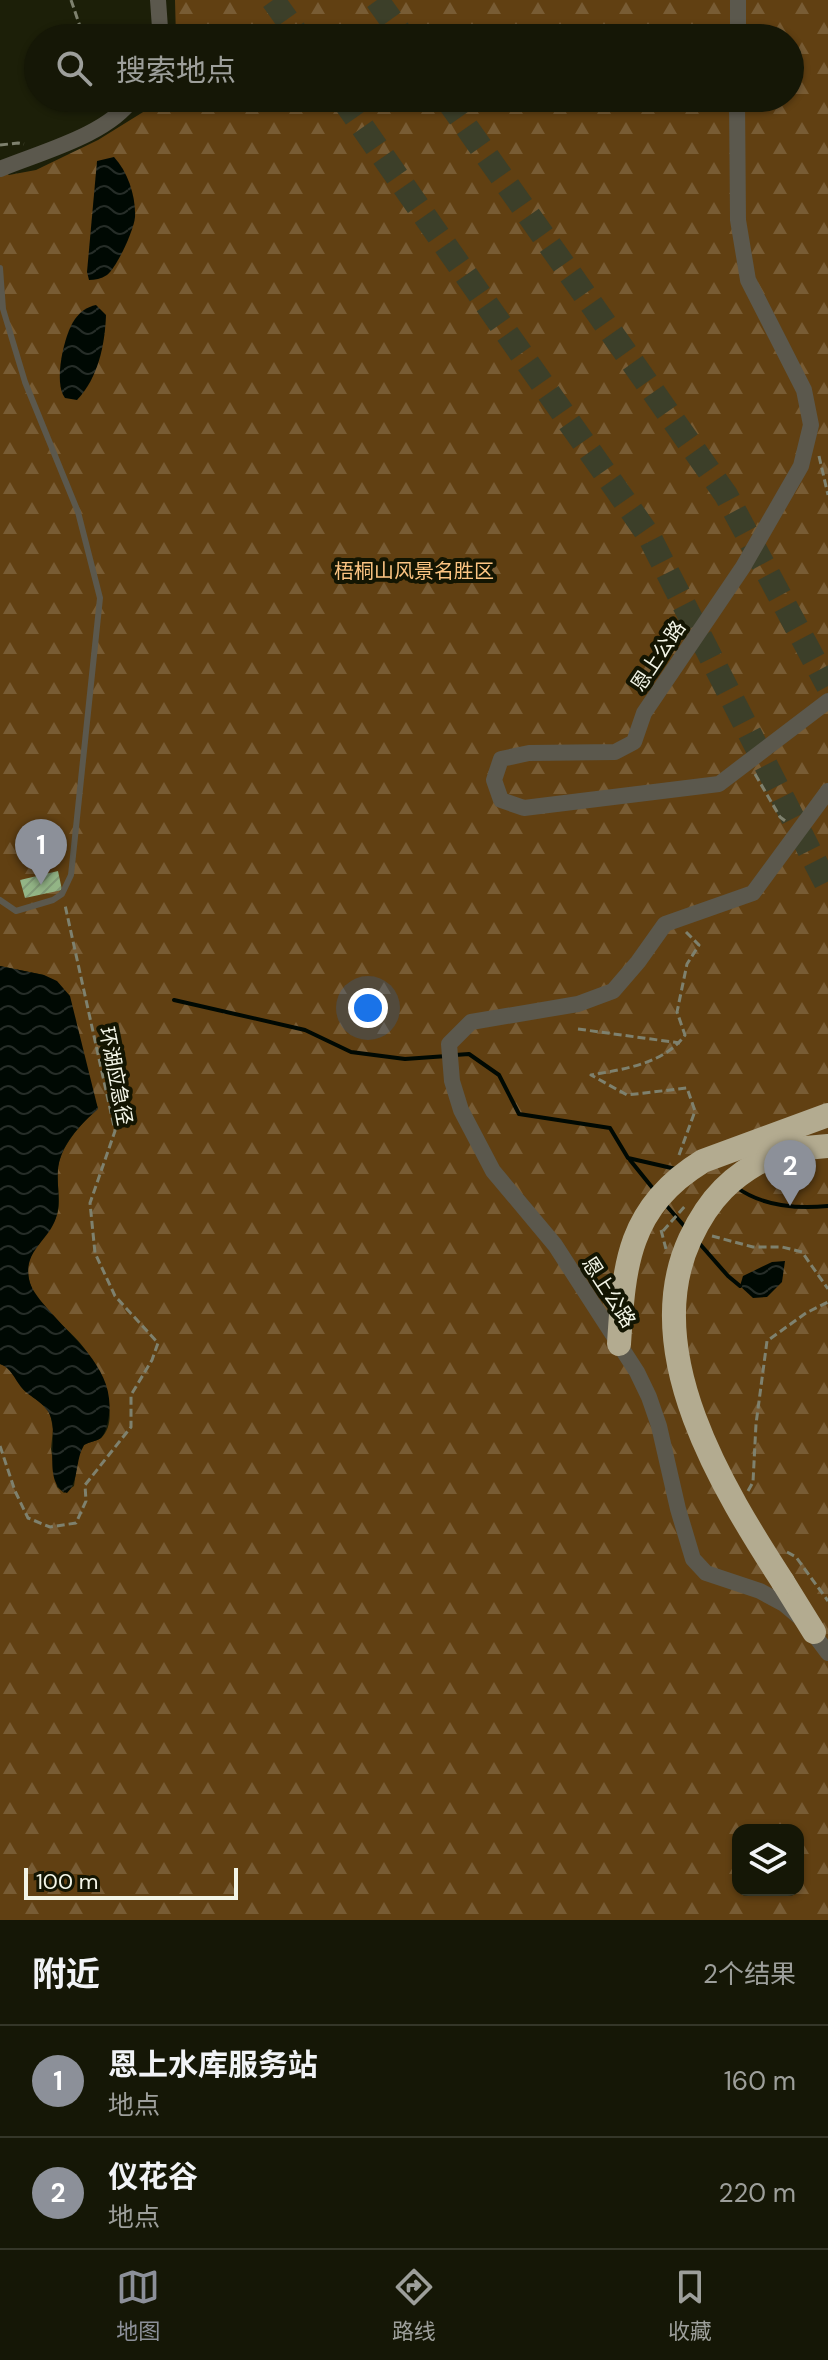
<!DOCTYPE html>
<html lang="zh">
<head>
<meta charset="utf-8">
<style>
	:root { --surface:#151706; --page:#222414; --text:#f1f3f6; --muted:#9d9f9b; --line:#343628; --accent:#8c9099 }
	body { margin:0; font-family:"DM Sans","Noto Sans SC",sans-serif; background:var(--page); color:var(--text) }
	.controls { position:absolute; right:24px; bottom:24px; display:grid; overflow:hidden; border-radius:16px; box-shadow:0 2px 6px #0004 }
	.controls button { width:72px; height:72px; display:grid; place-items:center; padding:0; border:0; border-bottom:2px solid var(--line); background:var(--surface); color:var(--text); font:40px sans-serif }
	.scale { position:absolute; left:24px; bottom:20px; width:214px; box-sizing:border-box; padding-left:8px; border:4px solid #f3f5e7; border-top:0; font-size:22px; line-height:28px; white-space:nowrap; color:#f3f5e7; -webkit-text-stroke:6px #131502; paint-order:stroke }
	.you { position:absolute; left:368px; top:1008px; width:28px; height:28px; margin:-20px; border:6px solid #fff; border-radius:50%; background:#1a73e8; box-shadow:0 0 0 12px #1a73e833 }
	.badge { display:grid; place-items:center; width:52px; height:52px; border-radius:50%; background:var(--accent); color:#fff; font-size:26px; font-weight:700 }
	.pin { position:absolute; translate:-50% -66px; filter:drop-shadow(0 2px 4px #0008) }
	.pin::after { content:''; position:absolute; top:42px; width:28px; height:24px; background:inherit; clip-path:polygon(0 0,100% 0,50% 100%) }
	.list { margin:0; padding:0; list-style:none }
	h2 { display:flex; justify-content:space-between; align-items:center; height:104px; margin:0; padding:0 32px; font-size:34px }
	h2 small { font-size:26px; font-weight:400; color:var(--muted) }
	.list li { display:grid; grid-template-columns:52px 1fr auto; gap:24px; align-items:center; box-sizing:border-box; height:112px; padding:0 32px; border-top:2px solid var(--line) }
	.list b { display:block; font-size:30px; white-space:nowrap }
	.list p { margin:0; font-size:26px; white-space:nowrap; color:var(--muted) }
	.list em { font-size:26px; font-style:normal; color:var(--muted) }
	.icon { flex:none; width:44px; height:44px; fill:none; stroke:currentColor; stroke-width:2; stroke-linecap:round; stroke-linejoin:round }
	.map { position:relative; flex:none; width:828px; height:1920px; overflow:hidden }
	.search { position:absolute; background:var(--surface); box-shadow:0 2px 6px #0004; left:24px; right:24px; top:24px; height:88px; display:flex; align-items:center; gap:20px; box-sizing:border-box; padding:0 28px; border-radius:44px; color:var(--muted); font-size:30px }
	.sheet { height:328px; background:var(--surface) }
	nav { display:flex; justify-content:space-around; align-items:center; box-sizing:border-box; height:112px; border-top:2px solid var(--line); background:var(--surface); font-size:22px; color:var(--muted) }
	nav a { display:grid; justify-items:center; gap:4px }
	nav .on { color:var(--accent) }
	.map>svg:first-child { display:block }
	.forest { fill:url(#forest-firs); fill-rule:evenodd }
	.water { fill:url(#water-waves) }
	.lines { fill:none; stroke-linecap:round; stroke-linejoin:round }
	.stream { stroke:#000903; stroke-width:4 }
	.building { fill:url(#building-hatch) }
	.motorway-tunnel { stroke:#3c3f29; stroke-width:24; stroke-dasharray:24 12; stroke-linecap:butt }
	.path { stroke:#7e816e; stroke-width:3; stroke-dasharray:8 4; stroke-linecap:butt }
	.service { stroke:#5b584d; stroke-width:6 }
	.tertiary { stroke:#5b584d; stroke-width:16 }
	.motorway { stroke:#b3ab90; stroke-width:24 }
	.motorway-bridge { stroke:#b3ab90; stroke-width:24 }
	.labels { text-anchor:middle; stroke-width:8; stroke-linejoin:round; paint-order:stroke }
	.park-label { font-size:20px; fill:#fdc583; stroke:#131502 }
	.street-label { font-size:20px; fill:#f3f5e7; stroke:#131502 }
</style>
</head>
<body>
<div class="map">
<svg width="828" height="1920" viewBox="0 0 828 1920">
	<defs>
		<pattern id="forest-firs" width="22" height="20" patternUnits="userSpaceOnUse" patternTransform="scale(2)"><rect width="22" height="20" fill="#614012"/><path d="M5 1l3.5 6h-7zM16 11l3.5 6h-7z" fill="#785c34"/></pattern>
		<pattern id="water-waves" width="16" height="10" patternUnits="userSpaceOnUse" patternTransform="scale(2)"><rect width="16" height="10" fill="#000903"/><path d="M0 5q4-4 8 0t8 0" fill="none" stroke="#262d28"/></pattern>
		<pattern id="building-hatch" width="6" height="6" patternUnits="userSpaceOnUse" patternTransform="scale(2)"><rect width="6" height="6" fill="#93b586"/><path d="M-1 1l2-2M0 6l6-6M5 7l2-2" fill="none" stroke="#809a76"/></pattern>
	</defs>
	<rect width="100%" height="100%" fill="#1c1f08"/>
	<path class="forest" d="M175,0H828V1920H0V1364L8,1367L24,1390L41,1403L50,1413L53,1429L51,1449L57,1487L64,1493L74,1486L78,1457L84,1445C89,1442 97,1441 101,1438C123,1418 98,1366 84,1348C69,1327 38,1310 30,1283C20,1249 52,1237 58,1211C61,1196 55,1178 59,1162C65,1141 82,1123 98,1108L44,975L0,966V168L9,175L36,170L98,140L148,109L156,98H790V38H176ZM738,1830H798V1890H738Z"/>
	<g class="water">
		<path d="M114,157C128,172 136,197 135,217C134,230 117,267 107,275C101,279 95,280 89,280L87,272L97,161Z"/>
		<path d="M96,305L106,315C105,345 98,378 77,400L65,398C53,383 64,334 75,319C81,311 87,307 96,305Z"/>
		<path d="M0,966L44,975L57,981L70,996L98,1109C82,1123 64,1141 59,1163C55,1180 62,1200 56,1218C48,1242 21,1252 30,1283C33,1292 41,1301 47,1308C74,1340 115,1369 109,1415C108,1422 106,1433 101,1438C97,1441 89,1442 84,1445C75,1460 79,1482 67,1493C42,1484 58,1438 51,1418C47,1403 30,1398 21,1387C14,1378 11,1368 0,1364Z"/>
		<path d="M785,1261L782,1282L767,1297L753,1298L740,1286L743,1276L772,1262Z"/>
	</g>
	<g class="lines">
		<g class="stream">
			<path d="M174,1000L305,1030L351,1052L405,1059L447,1056"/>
			<path d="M455,1055L469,1054L499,1075L519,1114L610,1128L628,1158L676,1169"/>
			<path d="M630,1160L655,1191"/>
			<path d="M736,1187C762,1206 797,1209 828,1206"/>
			<path d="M665,1204L685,1227"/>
			<path d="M699,1243L728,1276L740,1286"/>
		</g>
	</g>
	<path class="building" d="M58,871L62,890L25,898L20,880Z"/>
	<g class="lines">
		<g class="motorway-tunnel">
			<path d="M273,0L300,38"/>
			<path d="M377,0L404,38"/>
			<path d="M342,98L649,536L828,887"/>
			<path d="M446,98L726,495L828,686"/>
		</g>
		<g class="path">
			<path d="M71,0L84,38"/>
			<path d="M0,145L18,143L24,144"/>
			<path d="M819,456L828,495"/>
			<path d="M755,774L780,817L788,823"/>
			<path d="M578,1029L680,1043"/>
			<path d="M679,1155L695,1111L687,1088L627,1095L591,1075C624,1069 664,1064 685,1035L677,1012L687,964L699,945L686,932"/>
			<path d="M661,1230L666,1249"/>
			<path d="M663,1231L686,1205"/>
			<path d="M712,1236L753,1247H782L802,1252L828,1289"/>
			<path d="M0,1446L15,1491L28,1518L50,1527L76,1523L86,1501L85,1485L131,1427V1395L152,1360L158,1343L115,1296L95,1253L90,1203L115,1131L65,905"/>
			<path d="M748,1491L753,1482L756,1424L767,1341L806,1313L828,1302"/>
			<path d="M787,1552L796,1557L828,1601"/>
		</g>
		<path class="service" d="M0,268L3,309L25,382L78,512L100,598L71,875L62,894L53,900L16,911L0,900"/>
		<g class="tertiary">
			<path d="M157,38L160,28L158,0"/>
			<path d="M738,38V0"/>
			<path d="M737,98L738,220L748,280L804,390L811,425L801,466L743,567L644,713L634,742L615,752L529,753L501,759L494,780L501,800L524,808L719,784L828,701"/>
			<path d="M0,169C41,152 108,135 133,98"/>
			<path d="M828,791L753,893L665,924L638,962L613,991L578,1004L471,1022L449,1044L452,1081L461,1110L493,1171L555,1245L637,1372L649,1397L659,1426L678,1509L693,1559L706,1573L760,1591L784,1604L804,1621L828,1653"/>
		</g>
		<g class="motorway">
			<path d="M773,1155L795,1149L828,1146"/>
			<path d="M783,1582L814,1632"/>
		</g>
		<g class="motorway-bridge">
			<path d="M773,1155C732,1175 709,1198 690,1239C638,1352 723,1489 783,1582"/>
			<path d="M619,1344C624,1264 628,1207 703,1161L828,1115"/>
		</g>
	</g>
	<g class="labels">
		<g class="park-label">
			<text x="414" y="578">梧桐山风景名胜区</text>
		</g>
		<g class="street-label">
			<text transform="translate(658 656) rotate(-56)" y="7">恩上公路</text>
			<text transform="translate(116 1076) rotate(79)" y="7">环湖应急径</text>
			<text transform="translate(609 1292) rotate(57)" y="7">恩上公路</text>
		</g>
	</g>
</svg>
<div class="controls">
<button><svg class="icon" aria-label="layers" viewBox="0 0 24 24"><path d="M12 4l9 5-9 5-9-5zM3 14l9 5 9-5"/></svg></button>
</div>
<div class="scale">100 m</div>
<div class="you"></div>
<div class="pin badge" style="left:41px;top:885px">1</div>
<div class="pin badge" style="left:790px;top:1206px">2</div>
<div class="search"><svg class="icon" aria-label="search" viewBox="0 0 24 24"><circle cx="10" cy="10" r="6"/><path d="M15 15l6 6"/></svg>搜索地点</div>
</div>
<section class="sheet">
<h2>附近<small>2个结果</small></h2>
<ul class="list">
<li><span class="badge">1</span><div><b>恩上水库服务站</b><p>地点</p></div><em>160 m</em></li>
<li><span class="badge">2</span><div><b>仪花谷</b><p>地点</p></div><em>220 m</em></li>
</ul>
</section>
<nav>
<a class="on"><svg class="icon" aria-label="map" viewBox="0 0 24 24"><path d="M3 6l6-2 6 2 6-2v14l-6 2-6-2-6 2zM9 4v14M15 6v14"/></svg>地图</a>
<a><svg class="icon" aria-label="directions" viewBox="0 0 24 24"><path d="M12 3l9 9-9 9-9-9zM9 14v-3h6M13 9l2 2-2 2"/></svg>路线</a>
<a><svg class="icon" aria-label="saved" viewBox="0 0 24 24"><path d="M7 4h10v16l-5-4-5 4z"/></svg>收藏</a>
</nav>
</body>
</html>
